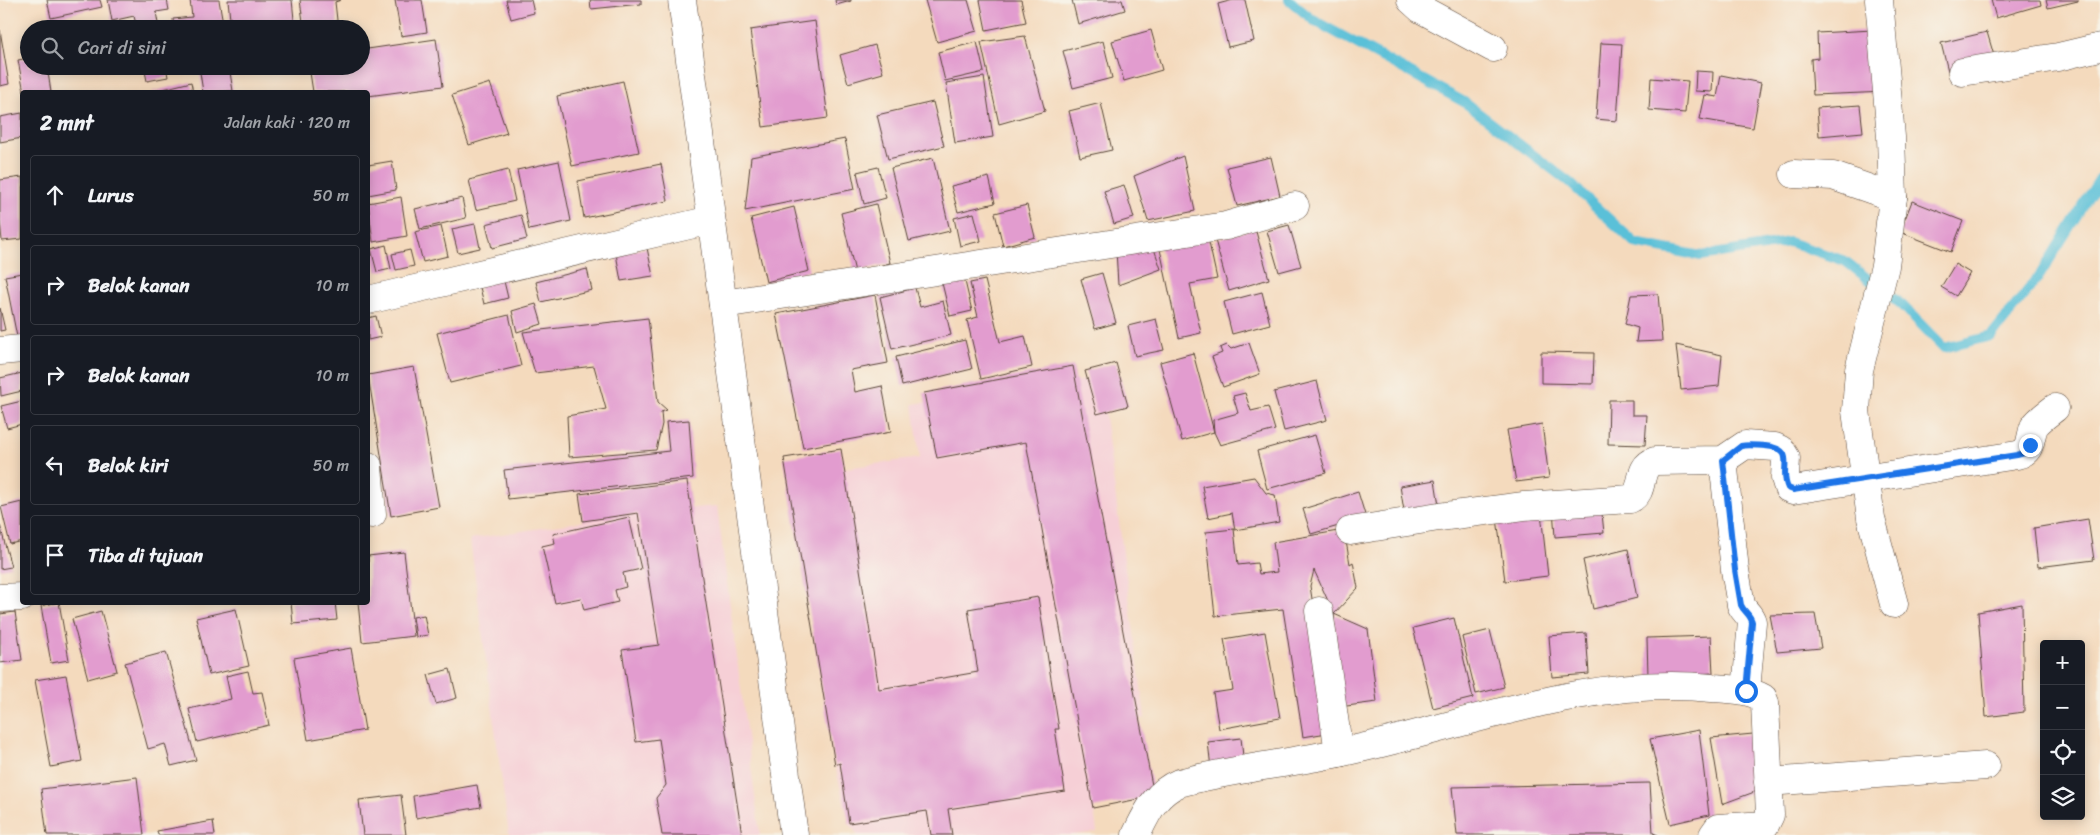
<!DOCTYPE html>
<html lang="id">
<head>
<meta charset="utf-8">
<style>
	:root { --surface:#171b24; --page:#20242c; --text:#f1f3f6; --muted:#9ea1a6; --line:#363941 }
	body { margin:0; font-family:Sriracha,sans-serif; background:var(--page); color:var(--text) }
	.controls { position:absolute; right:15px; bottom:15px; display:grid; overflow:hidden; border-radius:5px; box-shadow:0 2px 12px #0003 }
	.controls button { width:45px; height:45px; display:grid; place-items:center; padding:0; border:0; border-bottom:1px solid var(--line); background:var(--surface); color:var(--text); font:25px sans-serif }
	.stop { position:absolute; width:15px; height:15px; margin:-11px; border:4px solid #1a73e8; border-radius:50%; background:#fff }
	.stop.end { background:#1a73e8; border-color:#fff; box-shadow:0 1px 5px #0008 }
	.list { margin:0; padding:0; list-style:none }
	h2 { display:flex; justify-content:space-between; align-items:center; height:65px; margin:0; padding:0 20px; font-size:21px }
	h2 small { font-size:16px; font-weight:400; color:var(--muted) }
	.list li { display:grid; grid-template-columns:32px 1fr auto; gap:15px; align-items:center; box-sizing:border-box; height:80px; margin:0 10px 10px; padding:0 10px; border:1px solid var(--line); border-radius:5px }
	.list b { display:block; font-size:19px; white-space:nowrap }
	.list em { font-size:16px; font-style:normal; color:var(--muted) }
	.icon { flex:none; width:28px; height:28px; fill:none; stroke:currentColor; stroke-width:2; stroke-linecap:round; stroke-linejoin:round }
	.map { position:relative; flex:none; width:2100px; height:835px; overflow:hidden }
	.search { position:absolute; background:var(--surface); box-shadow:0 2px 12px #0003; left:20px; top:20px; width:350px; height:55px; display:flex; align-items:center; gap:12px; box-sizing:border-box; padding:0 18px; border-radius:28px; color:var(--muted); font-size:19px }
	.panel { position:absolute; background:var(--surface); box-shadow:0 2px 12px #0003; left:20px; top:90px; width:350px; height:515px; border-radius:5px }
	.map>svg:first-child { display:block }
	.built { fill:#f6cfd6 }
	.lines { fill:none; stroke-linecap:round; stroke-linejoin:round }
	.stream { stroke:#5ac0d8; stroke-width:10 }
	.building { fill:#e29ccf }
	.street-casing { stroke:#574436; stroke-width:29 }
	.street { stroke:#fff; stroke-width:28 }
	.route { stroke:#1a73e8; stroke-width:6 }
</style>
</head>
<body>
<div class="map">
<svg width="2100" height="835" viewBox="0 0 2100 835">
	<rect width="100%" height="100%" fill="#f7f3e8"/>
	<filter id="ink" filterUnits="userSpaceOnUse"><feTurbulence type="fractalNoise" baseFrequency=".02" numOctaves="2"/><feDisplacementMap in="SourceGraphic" scale="10" xChannelSelector="R" yChannelSelector="G"/><feConvolveMatrix kernelMatrix="1 2 1 2 8 2 1 2 1" color-interpolation-filters="sRGB"/></filter>
	<filter id="wash" filterUnits="userSpaceOnUse"><feTurbulence type="fractalNoise" baseFrequency=".0096" numOctaves="4" result="noise"/><feDisplacementMap in="SourceGraphic" scale="20" xChannelSelector="R" yChannelSelector="G"/><feGaussianBlur stdDeviation="1.12" result="paint"/><feColorMatrix in="noise" values="0 0 0 0 0 0 0 0 0 0 0 0 0 0 0 0 0 1.4 0 .05"/><feComposite in="paint" operator="in"/></filter>
	<g filter="url(#wash)">
		<rect width="100%" height="100%" fill="#f4dabd"/>
		<g class="built">
			<path d="M1100,378L1145,718L1083,726L1097,832L1072,835H858L849,823L835,765L824,704L801,474L920,458L913,404Z"/>
			<path d="M717,506L760,835H509L470,539L638,513Z"/>
		</g>
		<g class="lines">
			<path class="stream" d="M1289,0L1313,20L1464,102L1569,182L1635,243L1701,256L1789,242L1845,261L1902,305L1944,348L1991,336L2040,275L2100,178"/>
		</g>
		<g id="blocks">
			<g class="building">
				<path d="M47,0H100L102,7L51,18Z"/>
				<path d="M108,0H167L169,10L156,12L159,29H137L134,16L112,21Z"/>
				<path d="M190,0H219L224,29H174L173,19L192,17Z"/>
				<path d="M228,0H292L295,29H231Z"/>
				<path d="M300,0H341L335,2L338,29H304Z"/>
				<path d="M395,0H422L427,32L401,36Z"/>
				<path d="M506,0H531L534,13L511,19Z"/>
				<path d="M590,0H641V4L591,9Z"/>
				<path d="M835,0H851V1L836,5Z"/>
				<path d="M925,0H968L977,31L937,42Z"/>
				<path d="M980,0H1021L1026,22L986,30Z"/>
				<path d="M1072,0H1122L1125,10L1078,24Z"/>
				<path d="M1233,0H1245L1254,41L1228,47L1218,4Z"/>
				<path d="M1991,0H2040L2041,5L1996,18Z"/>
				<path d="M2046,0H2078V1L2048,8Z"/>
				<path d="M815,21L828,118L763,127L750,30Z"/>
				<path d="M0,30L9,84L0,86Z"/>
				<path d="M1151,30L1162,70L1124,81L1112,41Z"/>
				<path d="M1873,30L1887,92L1813,95L1811,59L1818,58L1817,33Z"/>
				<path d="M1987,32L1995,59L1948,71L1941,43Z"/>
				<path d="M1025,36L1045,111L999,124L981,42Z"/>
				<path d="M436,39L443,86L368,96V92H313L309,66H361V50Z"/>
				<path d="M1103,41L1112,78L1073,88L1063,51Z"/>
				<path d="M977,42L984,72L945,81L938,52Z"/>
				<path d="M1601,43L1622,44L1617,121L1596,119Z"/>
				<path d="M875,45L883,73L848,83L840,55Z"/>
				<path d="M29,58V66H47L51,92H24L18,60Z"/>
				<path d="M144,66H166L168,77L147,81Z"/>
				<path d="M199,66H229L233,91L203,92Z"/>
				<path d="M1696,71L1713,72L1712,92L1695,91Z"/>
				<path d="M1721,75L1761,83L1753,128L1700,119L1705,95L1717,97Z"/>
				<path d="M984,77L993,137L955,143L946,83Z"/>
				<path d="M1651,78L1688,81L1685,113L1649,110Z"/>
				<path d="M623,81L639,152L572,166L557,96Z"/>
				<path d="M191,82L193,92H151Z"/>
				<path d="M490,83L507,133L469,145L452,95Z"/>
				<path d="M933,102L944,146L888,159L877,115Z"/>
				<path d="M1101,103L1112,150L1080,157L1069,111Z"/>
				<path d="M1860,105L1863,132L1819,136L1817,108Z"/>
				<path d="M22,113V138L0,142V117Z"/>
				<path d="M845,139L855,189L745,211L751,157Z"/>
				<path d="M1183,156L1195,211L1148,221L1134,176Z"/>
				<path d="M1271,157L1280,196L1237,206L1227,167Z"/>
				<path d="M933,158L950,231L909,241L891,168Z"/>
				<path d="M392,161L396,190L368,195V165Z"/>
				<path d="M559,161L571,221L529,230L517,170Z"/>
				<path d="M661,164L668,201L584,218L578,181Z"/>
				<path d="M878,167L886,198L864,204L857,172Z"/>
				<path d="M508,170L515,201L476,210L469,180Z"/>
				<path d="M22,177V239L2,241L0,221V180Z"/>
				<path d="M989,177L995,203L958,212L951,186Z"/>
				<path d="M1124,185L1134,218L1114,224L1104,191Z"/>
				<path d="M401,197L407,236L373,242L368,203Z"/>
				<path d="M462,198L466,218L420,229L415,209Z"/>
				<path d="M1912,201L1963,221L1951,252L1900,232Z"/>
				<path d="M876,204L890,263L855,272L841,213Z"/>
				<path d="M1027,205L1035,237L1003,246L995,213Z"/>
				<path d="M794,207L809,271L766,282L751,218Z"/>
				<path d="M974,213L981,241L960,246L954,218Z"/>
				<path d="M521,215L527,239L492,248L486,224Z"/>
				<path d="M475,224L480,248L458,253L452,229Z"/>
				<path d="M1289,225L1301,266L1279,272L1267,231Z"/>
				<path d="M441,226L448,256L423,262L415,232Z"/>
				<path d="M1255,228L1269,279L1229,291L1215,240Z"/>
				<path d="M1206,229L1217,279L1190,284L1201,333L1179,338L1158,240Z"/>
				<path d="M1151,240L1161,269L1118,285L1116,249Z"/>
				<path d="M386,245L391,269L377,272L371,249Z"/>
				<path d="M647,248L653,276L621,281L616,254Z"/>
				<path d="M410,250L414,266L396,270L392,254Z"/>
				<path d="M1955,264L1970,273L1956,296L1941,287Z"/>
				<path d="M587,269L592,290L541,302L536,282Z"/>
				<path d="M22,273V341L18,342L5,276Z"/>
				<path d="M1102,273L1116,323L1095,329L1081,279Z"/>
				<path d="M503,277L508,298L484,304L479,283Z"/>
				<path d="M964,277L972,311L950,316L942,283Z"/>
				<path d="M985,280L1000,342L1025,336L1032,367L981,379L967,320L978,317L970,283Z"/>
				<path d="M915,288L920,307L943,301L951,335L892,349L880,297Z"/>
				<path d="M1262,292L1270,324L1232,334L1224,302Z"/>
				<path d="M1658,294L1662,341L1636,342L1638,328L1625,324L1631,295Z"/>
				<path d="M875,295L888,363L851,370L855,392L882,386L891,432L803,448L776,314Z"/>
				<path d="M536,304L542,324L517,332L512,311Z"/>
				<path d="M0,308L5,330L0,331Z"/>
				<path d="M509,315L521,366L450,383L437,333Z"/>
				<path d="M376,316L381,337L368,340V318Z"/>
				<path d="M648,318L658,402L667,410L661,412L662,424L656,450L569,457L567,416L606,409L594,366L535,373L523,332Z"/>
				<path d="M1156,319L1164,350L1135,356L1128,326Z"/>
				<path d="M965,340L972,369L902,386L896,357Z"/>
				<path d="M1249,343L1260,374L1223,387L1212,357L1222,353L1220,348L1227,345L1231,349Z"/>
				<path d="M1676,345L1722,355L1719,386L1681,390Z"/>
				<path d="M1541,352L1594,353L1593,384L1541,383Z"/>
				<path d="M1193,353L1214,432L1213,420L1238,413L1233,396L1245,393L1251,411L1268,407L1275,430L1220,445L1214,432L1182,441L1160,362Z"/>
				<path d="M1116,363L1128,406L1097,414L1085,371Z"/>
				<path d="M1073,366L1154,796L1093,808L1026,442L937,458L924,393Z"/>
				<path d="M414,367L439,507L391,516L368,375Z"/>
				<path d="M22,373V391L1,396L0,378Z"/>
				<path d="M1317,381L1327,420L1284,431L1274,392Z"/>
				<path d="M1609,400H1632V415H1647L1645,445L1608,444Z"/>
				<path d="M22,401V424L7,428L1,406Z"/>
				<path d="M689,420L693,478L508,499L504,470L669,451L666,422Z"/>
				<path d="M1542,424L1549,478L1516,482L1507,430Z"/>
				<path d="M1315,435L1326,473L1267,489L1257,451Z"/>
				<path d="M841,449L879,689L978,672L968,609L1038,597L1059,729H1055L1065,791L948,809L952,835H931L927,811L849,823L840,763L835,765L784,458Z"/>
				<path d="M1254,477L1266,493L1275,495L1279,522L1235,530L1232,513L1208,518L1202,486Z"/>
				<path d="M1435,480L1440,512L1405,517L1400,486Z"/>
				<path d="M687,481L742,835H662L656,798L666,785L659,739L636,742L622,650L659,645L638,513L583,521L579,494Z"/>
				<path d="M1358,492L1366,518L1311,534L1303,509Z"/>
				<path d="M22,502V541L10,544L1,507Z"/>
				<path d="M1601,504L1604,533L1555,537L1553,508Z"/>
				<path d="M1541,513L1548,576L1505,581L1497,518Z"/>
				<path d="M629,517L641,569L623,573L626,587L615,590L618,602L584,610L581,598L555,603L542,546L555,543L553,534Z"/>
				<path d="M2088,519L2094,560L2038,567L2034,528Z"/>
				<path d="M0,525L11,567L0,569Z"/>
				<path d="M1234,529L1238,565L1257,563L1259,574L1277,572L1273,542L1344,530L1350,564L1353,562L1358,588L1334,614L1314,570L1310,586L1333,732L1303,737L1283,609L1215,616L1206,532Z"/>
				<path d="M1628,549L1637,598L1593,609L1583,560Z"/>
				<path d="M404,552L414,636L362,642L358,602H368V556Z"/>
				<path d="M59,602L69,660L51,663L41,606Z"/>
				<path d="M291,602H335L337,620L293,624Z"/>
				<path d="M2022,604L2024,712L1986,717L1978,612Z"/>
				<path d="M236,609L249,666L209,675L196,618Z"/>
				<path d="M101,611L117,671L88,679L72,619Z"/>
				<path d="M15,612L22,660L0,663V614Z"/>
				<path d="M1334,614L1368,629L1377,702L1339,707Z"/>
				<path d="M1815,614L1821,648L1777,652L1770,615Z"/>
				<path d="M424,615L428,635L416,637L413,617Z"/>
				<path d="M1454,618L1473,698L1433,708L1413,628Z"/>
				<path d="M1490,630L1504,687L1476,694L1462,637Z"/>
				<path d="M1265,632L1280,718L1219,729L1213,693L1233,690L1224,639Z"/>
				<path d="M1586,633L1589,674L1552,677L1549,636Z"/>
				<path d="M1711,636L1713,673L1648,676L1647,638Z"/>
				<path d="M351,648L365,730L308,740L294,658Z"/>
				<path d="M166,652L196,760L171,766L165,744L148,749L125,663Z"/>
				<path d="M450,669L457,698L436,704L428,675Z"/>
				<path d="M248,671L253,693L262,692L269,725L197,742L189,709L231,699L226,676Z"/>
				<path d="M66,675L82,761L51,767L35,680Z"/>
				<path d="M1699,730L1709,815L1670,824L1650,739Z"/>
				<path d="M1753,734L1757,791L1722,804L1711,738Z"/>
				<path d="M1241,738L1244,765L1211,768L1208,742Z"/>
				<path d="M137,777L144,835H47L41,789Z"/>
				<path d="M1650,783L1653,833L1658,835H1457L1452,787Z"/>
				<path d="M477,785L481,807L416,818L413,796Z"/>
				<path d="M401,795L406,835H363L359,800Z"/>
				<path d="M213,821L215,835H158L157,831Z"/>
			</g>
		</g>
	</g>
	<g filter="url(#ink)">
		<use href="#blocks" fill-opacity="0" stroke="#574436" stroke-width="1"/>
		<g class="lines">
			<g class="street-casing">
				<g id="street">
					<path d="M682,0L794,835"/>
					<path d="M1411,0L1421,9L1493,48"/>
					<path d="M1879,0L1891,137L1893,197L1885,266L1859,370L1856,411L1871,518L1894,604"/>
					<path d="M1962,72L2058,57L2100,47"/>
					<path d="M1794,174L1833,176L1893,197"/>
					<path d="M368,300L711,220"/>
					<path d="M723,304L1226,226L1295,206"/>
					<path d="M0,351L22,349"/>
					<path d="M1723,460L1735,570L1741,605C1744,612 1750,614 1752,622L1746,691"/>
					<path d="M368,466L372,514"/>
					<path d="M1350,531L1439,517L1524,506L1630,499C1647,491 1635,468 1655,461L1723,460L1745,445L1775,447L1781,450L1786,458L1785,478L1788,488L1793,490L2017,455C2033,451 2029,439 2034,427C2038,420 2049,413 2055,408"/>
					<path d="M0,598L22,597"/>
					<path d="M1319,611L1339,753"/>
					<path d="M1768,782L1986,766"/>
					<path d="M1136,835C1147,813 1155,793 1179,783C1231,769 1285,764 1338,753C1462,728 1583,675 1712,688C1729,689 1748,689 1763,698L1765,703L1770,815L1765,825L1718,828L1713,835"/>
				</g>
			</g>
			<use href="#street" class="street"/>
		</g>
	</g>
	<g class="lines" filter="url(#ink)">
		<path class="route" d="M1746,691L1752,622C1750,614 1744,612 1741,605L1735,570L1723,460L1741,446C1749,444 1758,446 1765,446C1799,449 1778,469 1788,488L1793,490L2017,455L2024,453L2030,445"/>
	</g>
</svg>
<div class="controls">
<button>+</button>
<button>−</button>
<button><svg class="icon" aria-label="locate" viewBox="0 0 24 24"><circle cx="12" cy="12" r="6"/><path d="M12 2v4M12 18v4M2 12h4M18 12h4"/></svg></button>
<button><svg class="icon" aria-label="layers" viewBox="0 0 24 24"><path d="M12 4l9 5-9 5-9-5zM3 14l9 5 9-5"/></svg></button>
</div>
<div class="stop" style="left:1746px;top:691px"></div>
<div class="stop end" style="left:2030px;top:445px"></div>
<div class="search"><svg class="icon" aria-label="search" viewBox="0 0 24 24"><circle cx="10" cy="10" r="6"/><path d="M15 15l6 6"/></svg>Cari di sini</div>
<section class="panel">
<h2>2 mnt<small>Jalan kaki · 120 m</small></h2>
<ul class="list">
<li><svg class="icon" aria-label="ahead" viewBox="0 0 24 24"><path d="M12 20V5M6 11l6-6 6 6"/></svg><div><b>Lurus</b></div><em>50 m</em></li>
<li><svg class="icon" aria-label="right" viewBox="0 0 24 24"><path d="M7 20v-9h11M14 6l5 5-5 5"/></svg><div><b>Belok kanan</b></div><em>10 m</em></li>
<li><svg class="icon" aria-label="right" viewBox="0 0 24 24"><path d="M7 20v-9h11M14 6l5 5-5 5"/></svg><div><b>Belok kanan</b></div><em>10 m</em></li>
<li><svg class="icon" aria-label="left" viewBox="0 0 24 24"><path d="M17 20v-9H6M10 6l-5 5 5 5"/></svg><div><b>Belok kiri</b></div><em>50 m</em></li>
<li><svg class="icon" aria-label="arrive" viewBox="0 0 24 24"><path d="M6 21V4h12l-3 4 3 4H6"/></svg><div><b>Tiba di tujuan</b></div></li>
</ul>
</section>
</div>
</body>
</html>
